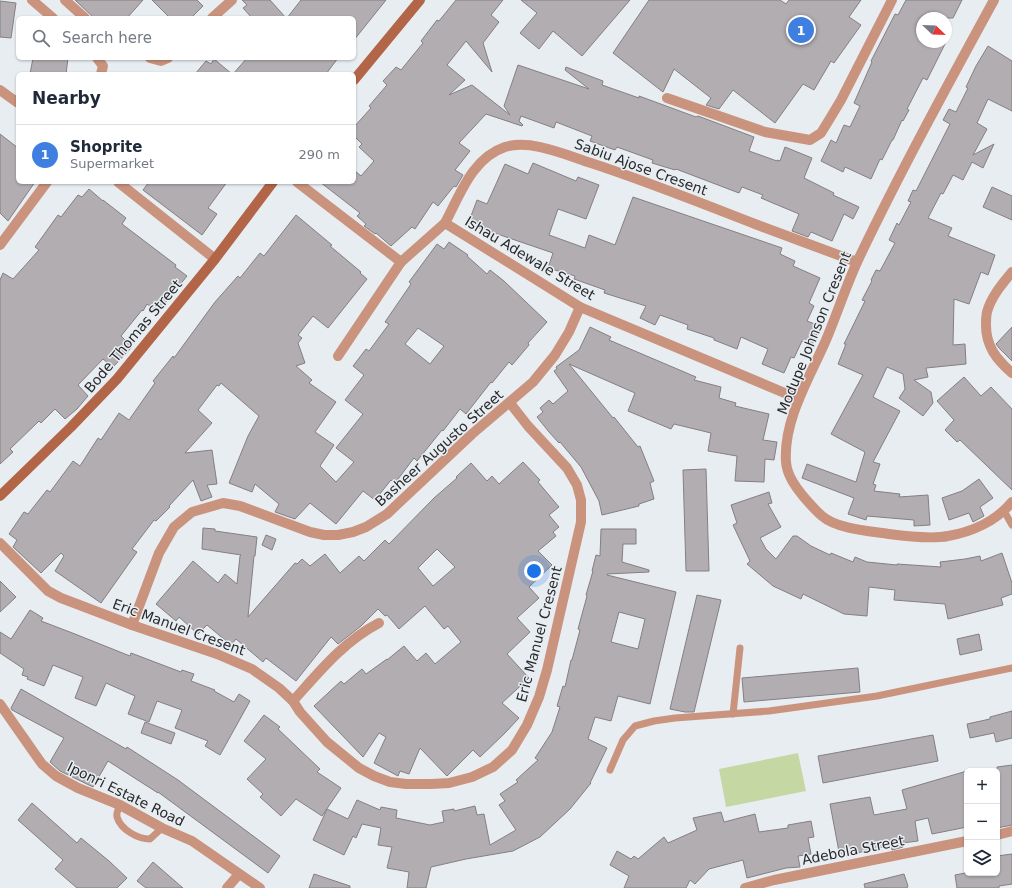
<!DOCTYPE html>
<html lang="en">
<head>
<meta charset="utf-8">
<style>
	:root { --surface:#fff; --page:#f6f6f7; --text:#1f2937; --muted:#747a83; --line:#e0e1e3; --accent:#0b8043 }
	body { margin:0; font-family:"DejaVu Sans",sans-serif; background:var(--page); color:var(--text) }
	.controls { position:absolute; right:12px; bottom:12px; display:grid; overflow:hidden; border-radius:6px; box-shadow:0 1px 3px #0004 }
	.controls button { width:36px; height:36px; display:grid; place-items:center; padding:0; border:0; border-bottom:1px solid var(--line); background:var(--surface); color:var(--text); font:20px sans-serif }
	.compass { position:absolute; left:916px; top:12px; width:36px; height:36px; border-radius:50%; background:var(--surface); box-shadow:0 1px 3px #0004; rotate:113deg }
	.you { position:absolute; left:534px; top:571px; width:14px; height:14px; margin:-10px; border:3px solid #fff; border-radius:50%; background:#1a73e8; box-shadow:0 0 0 6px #1a73e833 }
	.badge { display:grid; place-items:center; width:26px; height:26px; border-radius:50%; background:var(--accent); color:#fff; font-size:13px; font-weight:700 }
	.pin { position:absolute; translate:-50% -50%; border:2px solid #fff; box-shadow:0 1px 4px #0006 }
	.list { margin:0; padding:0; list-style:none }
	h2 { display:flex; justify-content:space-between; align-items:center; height:52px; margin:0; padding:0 16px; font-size:17px }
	h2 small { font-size:13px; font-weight:400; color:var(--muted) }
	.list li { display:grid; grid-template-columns:26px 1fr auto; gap:12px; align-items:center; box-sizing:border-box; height:60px; padding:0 16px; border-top:1px solid var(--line) }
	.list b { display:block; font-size:15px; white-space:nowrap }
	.list p { margin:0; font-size:13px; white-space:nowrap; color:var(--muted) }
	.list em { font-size:13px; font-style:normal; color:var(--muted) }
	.icon { flex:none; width:22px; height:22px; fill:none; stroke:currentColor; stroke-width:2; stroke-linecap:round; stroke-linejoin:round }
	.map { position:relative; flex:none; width:1012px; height:888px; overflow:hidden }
	.search { position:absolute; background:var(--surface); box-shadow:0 1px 3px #0004; left:16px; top:16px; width:340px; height:44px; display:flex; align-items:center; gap:10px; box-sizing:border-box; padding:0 14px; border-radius:6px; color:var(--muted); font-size:15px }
	.panel { position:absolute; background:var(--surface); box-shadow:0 1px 3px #0004; left:16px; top:72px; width:340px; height:112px; border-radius:6px }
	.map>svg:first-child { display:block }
	.green { fill:#c5d7a3 }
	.building { fill:#b2adb1; stroke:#847f83; fill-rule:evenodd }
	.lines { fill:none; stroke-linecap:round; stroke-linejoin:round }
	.service { stroke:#c9937e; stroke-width:7 }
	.minor { stroke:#c9937e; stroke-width:10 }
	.secondary { stroke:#b36547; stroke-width:10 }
	.labels { text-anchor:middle; stroke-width:3; stroke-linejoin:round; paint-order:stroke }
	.street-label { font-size:14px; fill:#27292b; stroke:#e8edf2 }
</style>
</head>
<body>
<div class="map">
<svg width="1012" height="888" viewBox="0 0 1012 888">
	<rect width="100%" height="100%" fill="#e8edf2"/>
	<path class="green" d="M798,753L806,791L726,807L719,769Z"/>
	<g class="building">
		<path d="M75,0H143L127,18H94Z"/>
		<path d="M152,0H197L203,6L191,18H170Z"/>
		<path d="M242,0H270L286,18H252L243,8L247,5Z"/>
		<path d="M301,0H386L354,40V18H287Z"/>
		<path d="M456,0H503L491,15L499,22L483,43L492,72L466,41L447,65L465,80L449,95L472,85L510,115L504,106L518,65L589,89L565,70L566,67L603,81L602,85L639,98V96L696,117L698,116L754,137L749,151L777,161V160L780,161L785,147L812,158L804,178L834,193L833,195L859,207L853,219L844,214L832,241L811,232L808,237L792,231L799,214L761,198L763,195L742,187L739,193L676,169L675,170L652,163L653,160L617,147L615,150L590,141L592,136L556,122L554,128L521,116L519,121L523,125L522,126L486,114L459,143L470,151L455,170L463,175L456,187L454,186L438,206L433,202L415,229L412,227L391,246L376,233L375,234L364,226L366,224L357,216L360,213L320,182H354V170L361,176L374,161L359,147L362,144L354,136V127L371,108L369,106L387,85L383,81L396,67L401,70L423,43L421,41L437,20L439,21Z"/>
		<path d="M521,0H630L582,56L553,31L539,49L520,33L537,13Z"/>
		<path d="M649,0H780L786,4L789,0H861L849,17L861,25L834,63L831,61L814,90L803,84L775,123L733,90L719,109L706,105L711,98L674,69L663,92L613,53Z"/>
		<path d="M906,0H962L953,18H922V42H946L927,80L923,78L907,109L909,110L903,121L902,120L893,140H892L882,160L880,159L871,179L845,167L843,172L821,161L831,140L836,143L844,125L850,127L860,106L854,103L872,62L871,61L895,14L898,15Z"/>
		<path d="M0,1L16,3L11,38L0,37Z"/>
		<path d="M988,46L1012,61V111L988,99L977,123L987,129L973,155L994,144L983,168L972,162L963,180L953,175L943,194L941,193L928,218L952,228L948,236L995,255L988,275L981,272L969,304L954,299L953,345L965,344L966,364L926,368L928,377L914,380L931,392L933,403L923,416L899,398L905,389L903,374L887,367L873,397L900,411L873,462L880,464L873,484L876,485L874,491L900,494L899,497L928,495L930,525L914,526V520L867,516L866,520L848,514L854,498L802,478L807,464L856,482L865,452L831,434L863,375L838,364L846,344H844L865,301L862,300L872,281L871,280L876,270L880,271L895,243L889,240L897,223L899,225L911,202L908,201L913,190L916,191L950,124L943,120L949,109L956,112L968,88L966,87L976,66Z"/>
		<path d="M33,58H68L66,74H30Z"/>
		<path d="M247,58H338L326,74H233Z"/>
		<path d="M214,59L232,74H195L206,61L211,64Z"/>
		<path d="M0,134L18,148V182H35L8,221L0,213Z"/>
		<path d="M533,163L576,181L578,177L599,185L586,219L558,209L549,235L585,248L589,235L615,245L633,197L782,248L780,254L795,261L793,266L820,278L809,303L814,306L807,321L820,326L812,345L802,341L794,358L791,357L784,373L762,364L768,349L741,337L737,349L714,340V338L687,329L688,325L660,315L655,325L640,318L646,306L604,293L605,290L574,279L575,276L548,268L553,253L468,224L477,200L487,204L505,164L528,174Z"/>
		<path d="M149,182H227L208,208L217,214L202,235L143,190Z"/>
		<path d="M992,187L1012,196V220L983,207Z"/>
		<path d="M89,189L103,201V200L126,218L122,224L176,265L175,267L187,276L158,312L147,304L143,311L142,310L121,336L132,347L113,367L103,359L78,385L88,396L77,409L65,419L55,409L41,423L39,421L10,449L13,452L0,464V280L3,273L13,279L39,250L35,247L58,215L61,217L78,195L82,197Z"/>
		<path d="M296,215L332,245L330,246L361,272L360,273L367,279L328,328L313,316L298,335L302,338L298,343L305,363L296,366L312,380L309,383L336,402L315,432L334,445L320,466L336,482L354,462L336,448L363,414L345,400L364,375L353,366L366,349L369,351L389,324L385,322L411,284L409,282L437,244L444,249L449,242L468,255L467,256L487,274L490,270L504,281L547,322L528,343L529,345L512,365L509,362L492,383L491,382L466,414L460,409L443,431L442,430L417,461L414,458L395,483L391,480L375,500L363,491L336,524L310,503L295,519L275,512L279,504L255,484L252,492L229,483L248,436L259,416L221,383L219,386L217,385L198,410L212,423L185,453L212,450L217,484L207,485L212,497L201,501L193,480L169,506L170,507L156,521L154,520L132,549L137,552L101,603L55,571L64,556L61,553L41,573L13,547L17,540L9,534L24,512L28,514L47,490L50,492L73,461L80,466L98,438L101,440L119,413L129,420L155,383L153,381L173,356L174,358L215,302L238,276L240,278L260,253L264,256ZM418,328L444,346L430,364L405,344Z"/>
		<path d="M590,327L611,337L609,340L696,377L694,380L721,387L719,398L736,403L735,406L769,414L763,440L777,442L774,460L765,459L764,482L735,481L737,456L708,451L711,433L674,424L671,429L628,411L635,393L569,364L613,418L614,417L638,447L640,446L654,481L650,483L654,499L639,504V506L602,515L599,501L581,467L560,442L559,443L549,432L537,417L543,412L540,408L549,400L553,404L568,391L554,371L557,369L556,367L579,350Z"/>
		<path d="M1012,327V361L999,348L996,344Z"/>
		<path d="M964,377L981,396L991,387L1012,409V490L960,440L957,442L945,430L954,420L937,401Z"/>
		<path d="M523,462L540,480L538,482L559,507L549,515L559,527L553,532L556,536L538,551L552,565L529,587L539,598L517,618L530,632L507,654L529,678L502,703L519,718L505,733L480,757L473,750L447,776L420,748L409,774L400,771L398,776L374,763L386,737L379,733L363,757L314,706L341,681L344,684L362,669L366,674L387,659V660L404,646L417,661L426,653L435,664L461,642L448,626L444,629L425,606L399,629L387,615L385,616L378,609L361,626L338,644L331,637L296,681L266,658L263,662L236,639L231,645L207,625L198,634L179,617L176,621L156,604L193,561L218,583L225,574L237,584L240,556L241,555L202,549L203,528L215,529V531L257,537L255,556H254L248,617L295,563L297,564L302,559L310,566L325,554L340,573L359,556L364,561L385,540L389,544L434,498L457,478L456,477L471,463L487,481L492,476L499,484ZM437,549L455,567L433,586L418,568Z"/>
		<path d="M706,469L709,571H686L683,470Z"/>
		<path d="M979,479L993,498L980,507L984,516L973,522L969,513L949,520L942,498L962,491Z"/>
		<path d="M769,492L772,503L768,504L781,527L760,538L766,549L776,559L793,536H797L811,546L830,555L831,553L853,562L855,557L867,562L897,565V564L941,567L940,562L965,559L980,556L981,561L1002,553L1012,583V594L1001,598L1003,605L948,619L945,604L894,600L895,590L869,587L867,616L844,614L803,594L801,599L773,586L747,564L750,561L733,525L737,523L731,505Z"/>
		<path d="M601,529H636V544H623L622,562L649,570V572L607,574V575L676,592L650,704L618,696L611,721L595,717L588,739L607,748L590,783H591L570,809L540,837L513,851L466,859L431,867L426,888H407L409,872L387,868L392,847L378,845L381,828L362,824L356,838L353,836L344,855L313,840L327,809L348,819L357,800L380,810L381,807L397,810L396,818L430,825L444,822L442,811L454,809V811L475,806L477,815L484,814L490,845L516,830L499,805L505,801L500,794L518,782L516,780L538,760L535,758L552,732L560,707L557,706L563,686L565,687L571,660H572L580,630L578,629L587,596L586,595L593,571H592L596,555L600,556ZM619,612L645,619L638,649L611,642Z"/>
		<path d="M266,535L276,539L272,550L262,545Z"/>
		<path d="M0,581L16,597L0,612Z"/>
		<path d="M697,595L721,600L694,712H685L670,709Z"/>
		<path d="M30,610L43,618L41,621L75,634L130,656L131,653L181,672L182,670L194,674L191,681L215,690L214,691L234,702L239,694L250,701L220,755L205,746L208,741L175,728L182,710L157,701L149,722L128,714L135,696L106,683L96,706L75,698L83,677L53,665L44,686L27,679L28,677L22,675L24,669L0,653V632L11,639Z"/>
		<path d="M979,634L982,650L960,655L957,639Z"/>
		<path d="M858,668L860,692L744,702L742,678Z"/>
		<path d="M21,689L126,749L127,747L178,780L280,856L268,873L158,792V793L108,761L93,787L60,771L50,762L64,738L12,710L11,708Z"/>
		<path d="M1012,711V738L996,742L994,733L970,738L967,724L990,719V717Z"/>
		<path d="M264,715L280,727L278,729L320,769L317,772L341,788L322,816L296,799L281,816L260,797L263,794L247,779L266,759L244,741Z"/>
		<path d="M145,722L175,733L171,744L141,733Z"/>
		<path d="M933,735L938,761L823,783L818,756Z"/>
		<path d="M1012,765V825L997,828V767Z"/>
		<path d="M967,771V827L932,834L928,818L915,821L918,841L902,843L903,847L892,850L891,845L840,857L830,804L870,797L874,815L907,809L902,790Z"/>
		<path d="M32,803L77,843L81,838L109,861L127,878L117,888H77L55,869L63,860L18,820Z"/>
		<path d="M721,812L724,822L755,814L759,832L788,828V825L811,821L814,837L808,838L811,854L798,856L800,867L786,868L747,878L743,860L709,869L695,884L690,880L686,888H624L629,876L610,865L617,851L631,859L634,856L638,859L664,837L668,843L697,830L693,818Z"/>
		<path d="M1012,854V884L999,886V888H957L955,875L965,873H997V856Z"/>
		<path d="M153,862L183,888H146L137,881Z"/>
		<path d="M314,874L350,886V888H309Z"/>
		<path d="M904,874L908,886L907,888H865L864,884Z"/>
	</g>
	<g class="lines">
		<g class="service">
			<path d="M1004,511L1012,525"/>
			<path d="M733,714L740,648"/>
			<path d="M610,770L623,740L635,726L654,721L675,718L769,711L877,696L1012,668"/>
			<path d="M120,805C118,809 116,813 117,817C121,830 138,839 150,839L162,828"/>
		</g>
		<g class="minor">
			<path d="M32,0L53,18"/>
			<path d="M65,0L85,18"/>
			<path d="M994,0C947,86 900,172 858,260C846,286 837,314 826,340C810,377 783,420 786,462C787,475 795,486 803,496C809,503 815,510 822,516C837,529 869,531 889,534C904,536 933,539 948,536C972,532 996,521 1012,502"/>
			<path d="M212,18L232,0"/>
			<path d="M97,58L103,66L101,74"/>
			<path d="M150,58L161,61L168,58"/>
			<path d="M0,90L18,103"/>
			<path d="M667,98L765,132L810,140L821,133L829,120L841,100L892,0"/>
			<path d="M118,182L215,259"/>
			<path d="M297,182L401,262L445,223L580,307L799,399"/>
			<path d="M445,223C460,195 472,158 505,147C531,139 566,155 591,163C646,181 701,203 755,224C789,237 823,249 857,262"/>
			<path d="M0,245L47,182"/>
			<path d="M1012,272C1002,284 991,297 987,312C986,316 986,321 986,325C986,346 996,359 1012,373"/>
			<path d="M338,356L401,262"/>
			<path d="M0,543L48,591L61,598L132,625L217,654L252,669L279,688L293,701L300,712L327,742L359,768L374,776L390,782L406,784H431L449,783L472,777L493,767L512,750L527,725L539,697L547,670L581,522V500L577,485L567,468L528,426L510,403"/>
			<path d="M132,625L159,553L174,527L192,512L223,503L240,506L310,532L324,535H338L353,532L366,527L387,514L472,434L533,382L555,355L569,332L580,307"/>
			<path d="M293,701C319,672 344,641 379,623"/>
			<path d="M0,704L42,764L56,776L78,788L120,805L162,828L192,841L260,888"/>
			<path d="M997,835L1012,831"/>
			<path d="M227,888L239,874"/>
			<path d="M745,888L774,880L967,841"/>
		</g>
		<g class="secondary">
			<path d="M354,80L420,0"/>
			<path d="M0,496L71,427L117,379L215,259L273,182"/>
		</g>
	</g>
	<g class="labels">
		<g class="street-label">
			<text transform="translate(641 167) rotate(20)" y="5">Sabiu Ajose Cresent</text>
			<text transform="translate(530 258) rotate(31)" y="5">Ishau Adewale Street</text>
			<text transform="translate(814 333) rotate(-68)" y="5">Modupe Johnson Cresent</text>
			<text transform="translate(133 336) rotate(-50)" y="5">Bode Thomas Street</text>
			<text transform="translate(439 448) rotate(-42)" y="5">Basheer Augusto Street</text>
			<text transform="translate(179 627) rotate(20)" y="5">Eric Manuel Cresent</text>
			<text transform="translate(539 634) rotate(-75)" y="5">Eric Manuel Cresent</text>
			<text transform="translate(126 794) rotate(26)" y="5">Iponri Estate Road</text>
			<text transform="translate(853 850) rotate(-11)" y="5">Adebola Street</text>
		</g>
	</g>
</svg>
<div class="controls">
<button>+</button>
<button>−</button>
<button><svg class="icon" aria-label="layers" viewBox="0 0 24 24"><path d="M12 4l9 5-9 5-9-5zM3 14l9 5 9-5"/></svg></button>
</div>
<svg class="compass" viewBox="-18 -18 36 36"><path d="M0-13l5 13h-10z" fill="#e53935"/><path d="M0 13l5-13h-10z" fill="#747a83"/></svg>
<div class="you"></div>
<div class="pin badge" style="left:801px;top:30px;background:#3f7fe0">1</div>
<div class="search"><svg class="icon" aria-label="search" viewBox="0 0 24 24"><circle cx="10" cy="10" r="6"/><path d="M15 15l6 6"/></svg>Search here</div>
<section class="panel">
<h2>Nearby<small></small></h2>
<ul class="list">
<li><span class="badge" style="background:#3f7fe0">1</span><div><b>Shoprite</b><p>Supermarket</p></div><em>290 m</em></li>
</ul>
</section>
</div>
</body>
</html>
